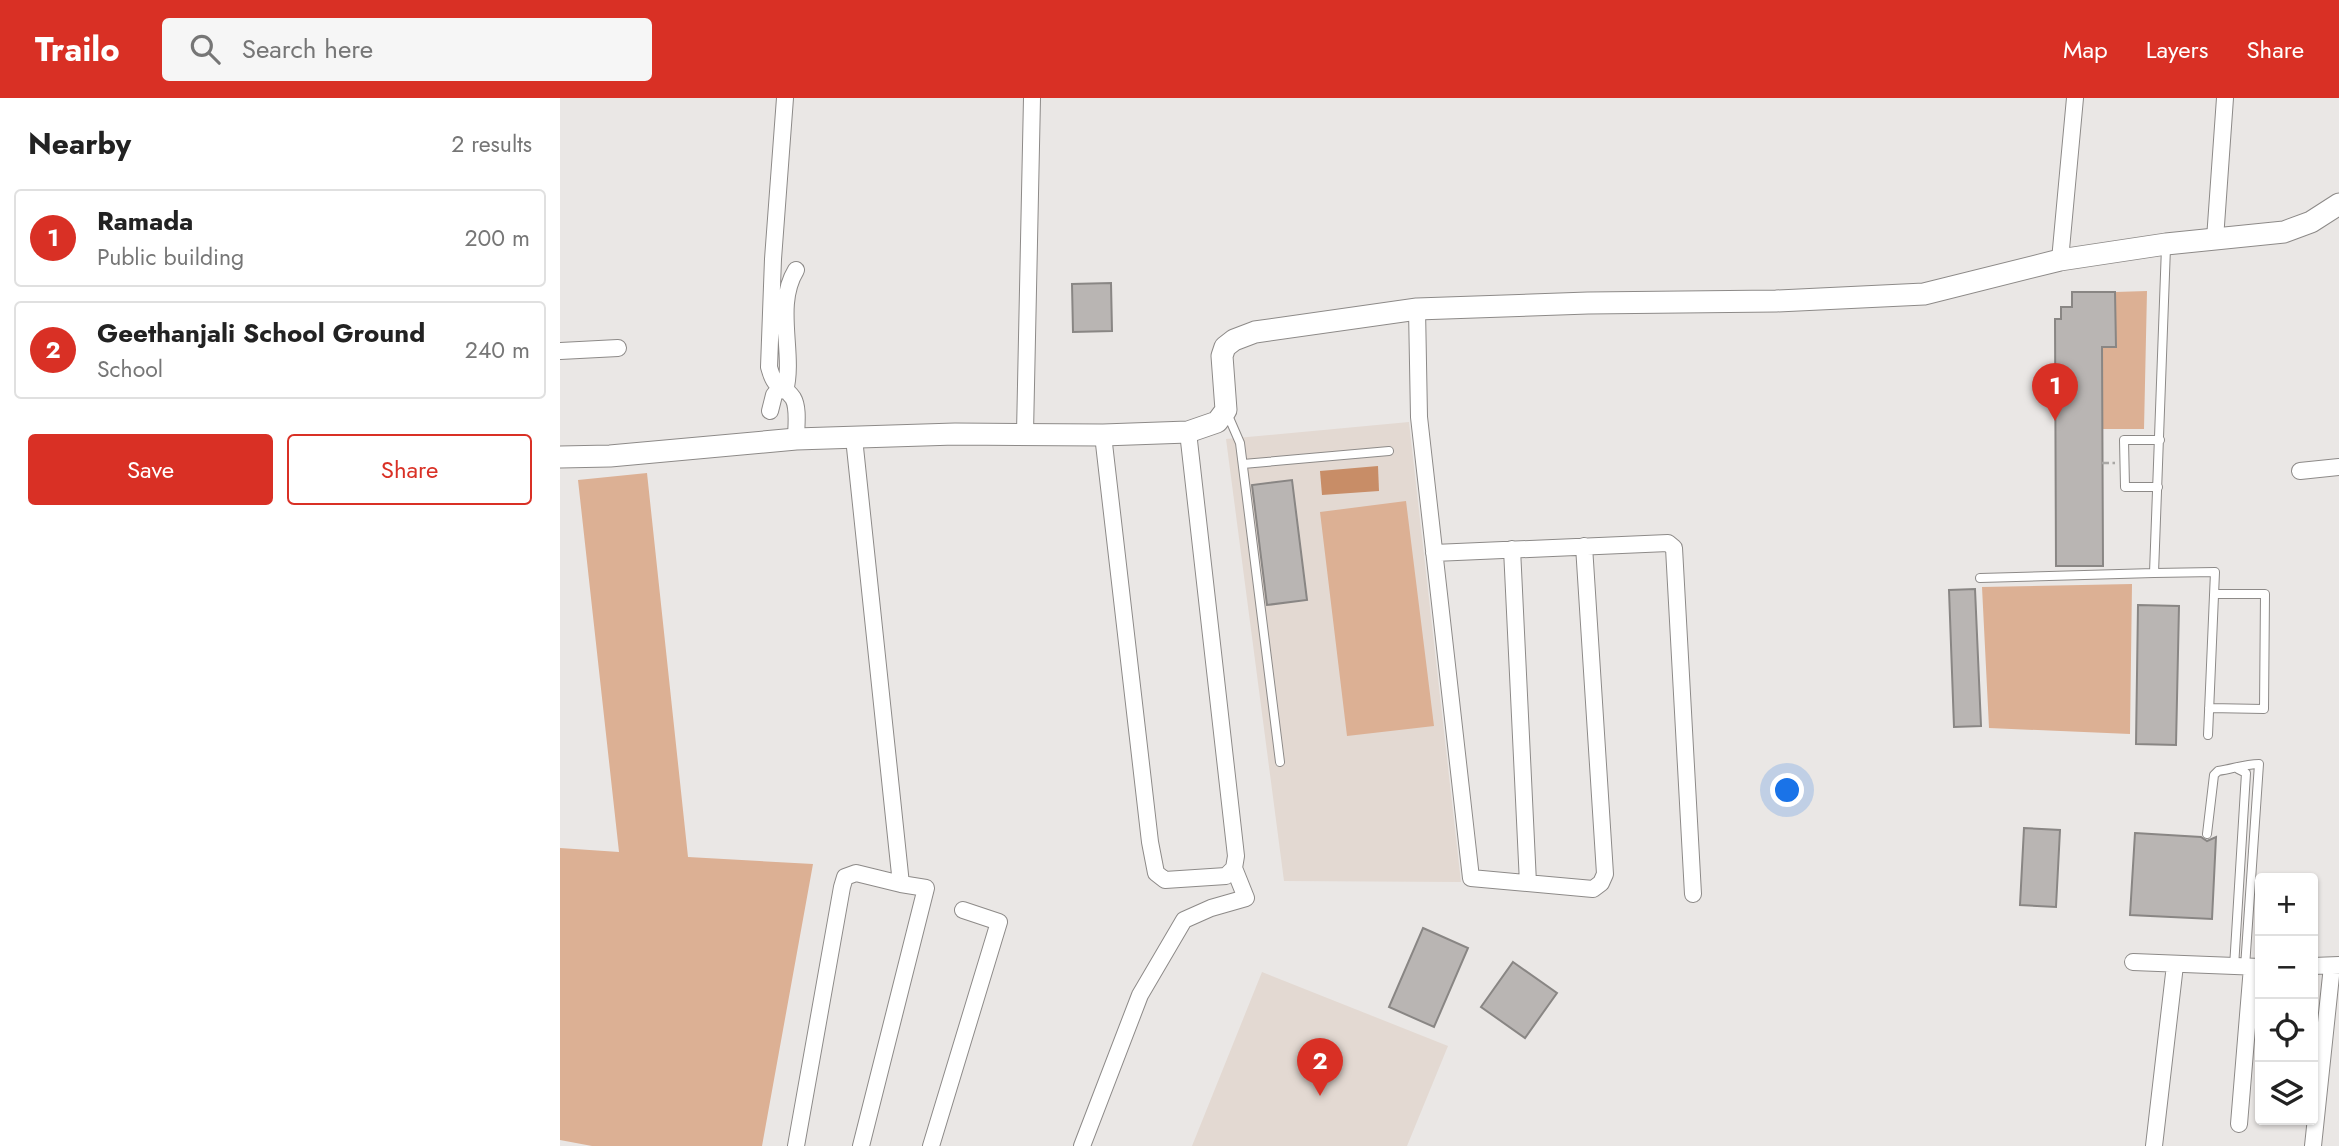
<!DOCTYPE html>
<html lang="en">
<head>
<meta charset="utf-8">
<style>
  body { margin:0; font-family:Jost,sans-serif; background:#f6f6f6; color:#222 }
  .controls { position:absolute; right:21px; bottom:21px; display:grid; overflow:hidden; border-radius:7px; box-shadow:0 2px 5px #0004 }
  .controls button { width:63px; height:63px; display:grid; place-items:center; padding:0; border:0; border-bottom:2px solid #e0e0e0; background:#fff; color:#222; font:35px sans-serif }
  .you { position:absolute; left:1228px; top:693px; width:24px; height:24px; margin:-18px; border:5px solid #fff; border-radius:50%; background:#1a73e8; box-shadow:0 0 0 10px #1a73e833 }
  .badge { display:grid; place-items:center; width:46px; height:46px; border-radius:50%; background:#d93025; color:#fff; font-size:23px; font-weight:700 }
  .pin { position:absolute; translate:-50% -58px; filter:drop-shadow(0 2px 4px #0008) }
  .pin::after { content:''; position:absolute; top:37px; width:24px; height:21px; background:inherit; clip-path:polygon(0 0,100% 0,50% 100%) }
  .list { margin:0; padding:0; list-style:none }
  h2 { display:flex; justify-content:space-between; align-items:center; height:91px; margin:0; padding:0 28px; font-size:30px }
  h2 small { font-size:23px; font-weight:400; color:#767676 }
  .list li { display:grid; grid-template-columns:46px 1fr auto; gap:21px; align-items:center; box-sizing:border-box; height:98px; margin:0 14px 14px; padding:0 14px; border:2px solid #e0e0e0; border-radius:7px }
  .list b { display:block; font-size:26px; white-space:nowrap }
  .list p { margin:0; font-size:23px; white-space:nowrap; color:#767676 }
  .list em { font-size:23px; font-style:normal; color:#767676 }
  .actions { display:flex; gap:14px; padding:21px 28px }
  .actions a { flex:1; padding:16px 0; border:2px solid #d93025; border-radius:7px; text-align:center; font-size:24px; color:#d93025 }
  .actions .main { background:#d93025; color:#fff }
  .icon { flex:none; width:38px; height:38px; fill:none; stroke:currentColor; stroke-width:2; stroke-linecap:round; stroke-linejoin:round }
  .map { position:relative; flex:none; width:1779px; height:1048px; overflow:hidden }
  header { display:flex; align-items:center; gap:42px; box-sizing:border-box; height:98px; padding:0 35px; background:#d93025; color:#fff }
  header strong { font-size:33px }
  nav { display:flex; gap:38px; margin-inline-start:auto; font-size:24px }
  .search { width:490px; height:63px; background:#f6f6f6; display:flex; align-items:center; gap:18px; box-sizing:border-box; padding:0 24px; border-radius:7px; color:#767676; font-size:26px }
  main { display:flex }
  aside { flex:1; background:#fff }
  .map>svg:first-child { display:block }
</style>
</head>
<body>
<header>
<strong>Trailo</strong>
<div class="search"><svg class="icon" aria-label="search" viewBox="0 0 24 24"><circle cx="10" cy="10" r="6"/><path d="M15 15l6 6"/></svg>Search here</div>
<nav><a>Map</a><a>Layers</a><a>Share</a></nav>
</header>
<main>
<aside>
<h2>Nearby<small>2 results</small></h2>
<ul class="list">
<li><span class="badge">1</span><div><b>Ramada</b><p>Public building</p></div><em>200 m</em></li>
<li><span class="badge">2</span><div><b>Geethanjali School Ground</b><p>School</p></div><em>240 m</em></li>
</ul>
<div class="actions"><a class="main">Save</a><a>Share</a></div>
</aside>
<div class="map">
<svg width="1779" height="1048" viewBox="0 0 1779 1048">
  <rect width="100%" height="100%" fill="#eae7e5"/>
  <path fill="#e3d9d2" d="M849 324 901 784 724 783 666 341Z
    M702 874 888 948 847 1048H632Z"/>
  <path fill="#dcb094" d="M1587 193 1584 331H1542V249H1556L1555 194Z
    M87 375 128 759 253 766 202 1048H32L0 1042V750L59 754 18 382Z
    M846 403 874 628 787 638 760 414Z
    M1572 486 1570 636 1429 630 1422 489Z"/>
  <path fill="#c88d67" d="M818 368 819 393 762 397 760 373Z"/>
  <path fill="#b9b5b3" stroke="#898684" stroke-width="2" d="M551 185 552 233 513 234 512 186Z
    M1512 194H1555L1556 249H1542L1543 468H1496L1495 221H1501V209H1512Z
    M732 382 747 502 707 507 692 387Z
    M1415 491 1421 628 1394 629 1389 492Z
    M1578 507 1619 508 1616 647 1576 646Z
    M1464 730 1500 732 1496 809 1460 807Z
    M1575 735 1641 739 1647 743 1656 739 1652 821 1570 817Z
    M863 830 908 850 874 929 829 909Z
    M953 864 997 895 965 940 921 909Z"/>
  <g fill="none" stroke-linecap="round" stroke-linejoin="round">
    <defs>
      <path id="lane" d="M667 315 680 345 720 664
        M683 366 829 353
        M1598 389H1565L1564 342H1600
        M1594 475 1655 474 1648 637
        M1420 480 1594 475 1606 149
        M1649 610 1704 611 1705 496H1654
        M1647 736 1654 677 1658 673C1673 671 1684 666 1699 666L1685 869
        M1674 869 1686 675 1678 671"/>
      <path id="street" d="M225 0 213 161 209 269C216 295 223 285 233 300 239 310 236 329 236 341
        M1655 141 1665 0
        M1500 162 1515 0
        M857 211 859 319 911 780 1033 791 1041 785 1045 776 1024 448
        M0 253 58 250
        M225 293C235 255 214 208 236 172
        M210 313 214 297 220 290
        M465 335 472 0
        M543 337 590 744 596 775 605 782 666 778 674 770 676 758 628 334
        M294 340 341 786 366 790 301 1048
        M1740 373 1779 369
        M952 451 968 785
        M874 455 1108 445 1114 450 1133 796
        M1573 864 1700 869
        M1753 868 1779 867
        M1679 1026 1692 869
        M236 1048 282 789 285 779 296 775 341 786
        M371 1048 439 824 403 812
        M522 1048 580 897 624 822 651 810 686 800 674 770
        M1594 1048 1615 867
        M1753 1048 1772 868"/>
      <path id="secondary" d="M0 359 50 358 236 341 395 336 543 337 628 334 657 324 666 312 662 258 665 249 674 242 695 234 857 211 1028 205 1216 203 1364 196 1500 162 1606 146 1724 134 1751 124 1779 106"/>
    </defs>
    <use href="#lane" stroke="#8d8a88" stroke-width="10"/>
    <use href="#street" stroke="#8d8a88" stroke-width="18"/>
    <use href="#secondary" stroke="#8d8a88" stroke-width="23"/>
    <path stroke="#a9a7a5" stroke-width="2.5" stroke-dasharray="7 3.5" stroke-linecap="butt" d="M1542 365H1555"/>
    <use href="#lane" stroke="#fff" stroke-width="8"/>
    <use href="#street" stroke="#fff" stroke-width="16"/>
    <use href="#secondary" stroke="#fff" stroke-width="21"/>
  </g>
</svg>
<div class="controls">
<button>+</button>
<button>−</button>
<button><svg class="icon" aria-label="locate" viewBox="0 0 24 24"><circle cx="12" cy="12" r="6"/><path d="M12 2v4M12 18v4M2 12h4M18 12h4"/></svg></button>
<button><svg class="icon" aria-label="layers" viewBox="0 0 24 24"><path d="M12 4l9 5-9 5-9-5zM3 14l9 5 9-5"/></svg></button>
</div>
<div class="you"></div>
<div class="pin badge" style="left:1495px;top:323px">1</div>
<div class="pin badge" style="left:760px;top:998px">2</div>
</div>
</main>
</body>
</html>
